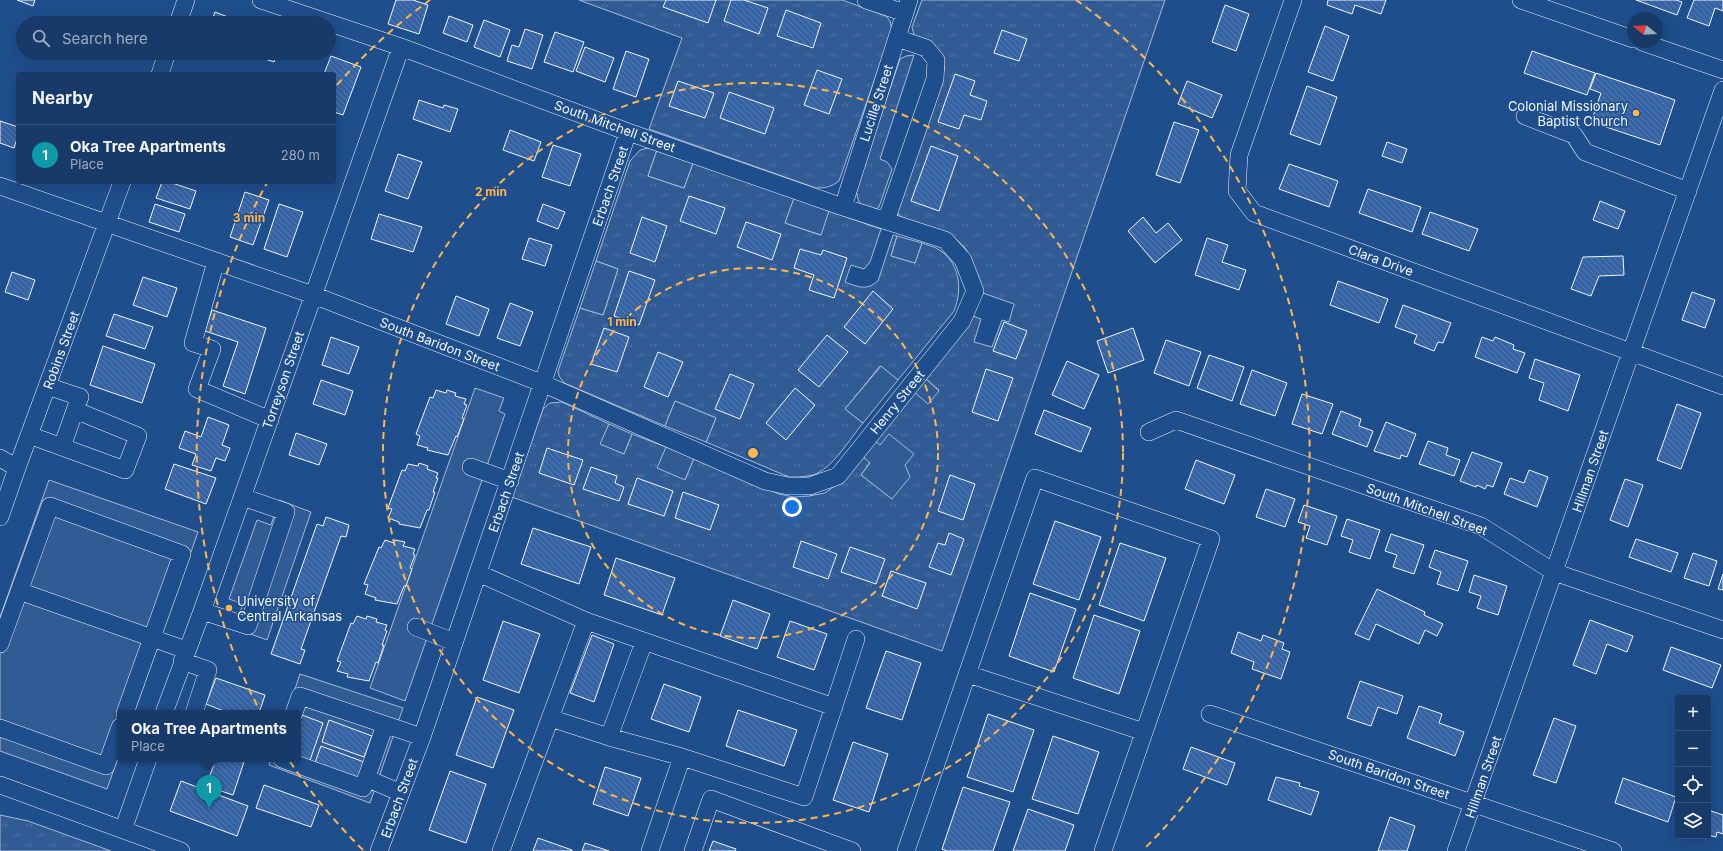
<!DOCTYPE html>
<html lang="en">
<head>
<meta charset="utf-8">
<style>
  body { margin:0; font-family:Inter,sans-serif; background:#244571; color:#f1f3f6 }
  .controls { position:absolute; right:12px; bottom:12px; display:grid; overflow:hidden; border-radius:4px; box-shadow:0 4px 16px #0002 }
  .controls button { width:36px; height:36px; display:grid; place-items:center; padding:0; border:0; border-bottom:1px solid #36547d; background:#173a69; color:#f1f3f6; font:20px sans-serif }
  .compass { position:absolute; left:1627px; top:12px; width:36px; height:36px; border-radius:50%; background:#173a69; box-shadow:0 4px 16px #0002; rotate:288deg }
  .you { position:absolute; left:792px; top:507px; width:14px; height:14px; margin:-10px; border:3px solid #fff; border-radius:50%; background:#1a73e8; box-shadow:0 0 0 6px #1a73e833 }
  .badge { display:grid; place-items:center; width:26px; height:26px; border-radius:50%; background:#8bbbb9; color:#fff; font-size:13px; font-weight:700 }
  .pin { position:absolute; translate:-50% -33px; filter:drop-shadow(0 1px 2px #0008) }
  .pin::after { content:''; position:absolute; top:21px; width:14px; height:12px; background:inherit; clip-path:polygon(0 0,100% 0,50% 100%) }
  .popup { position:absolute; left:117px; top:710px; width:184px; height:52px; box-sizing:border-box; display:grid; place-content:center; border-radius:4px; background:#173a69; filter:drop-shadow(0 1px 3px #0005); font-size:13px; white-space:nowrap; color:#9eadc0 }
  .popup b { font-size:15px; color:#f1f3f6 }
  .popup::after { content:''; position:absolute; left:50%; top:100%; margin-left:-8px; border:8px solid transparent; border-top-color:#173a69 }
  .list { margin:0; padding:0; list-style:none }
  h2 { display:flex; justify-content:space-between; align-items:center; height:52px; margin:0; padding:0 16px; font-size:17px }
  h2 small { font-size:13px; font-weight:400; color:#9eadc0 }
  .list li { display:grid; grid-template-columns:26px 1fr auto; gap:12px; align-items:center; box-sizing:border-box; height:60px; padding:0 16px; border-top:1px solid #36547d }
  .list b { display:block; font-size:15px; white-space:nowrap }
  .list p { margin:0; font-size:13px; white-space:nowrap; color:#9eadc0 }
  .list em { font-size:13px; font-style:normal; color:#9eadc0 }
  .icon { flex:none; width:22px; height:22px; fill:none; stroke:currentColor; stroke-width:2; stroke-linecap:round; stroke-linejoin:round }
  .map { position:relative; flex:none; width:1723px; height:851px; overflow:hidden }
  .search { position:absolute; background:#173a69; box-shadow:0 4px 16px #0002; left:16px; top:16px; width:320px; height:44px; display:flex; align-items:center; gap:10px; box-sizing:border-box; padding:0 14px; border-radius:22px; color:#9eadc0; font-size:15px }
  .panel { position:absolute; background:#173a69; box-shadow:0 4px 16px #0002; left:16px; top:72px; width:320px; height:112px; border-radius:4px }
  .map>svg:first-child { display:block }
</style>
</head>
<body>
<div class="map">
<svg width="1723" height="851" viewBox="0 0 1723 851">
  <defs>
    <pattern id="grass-tufts" width="24" height="20" patternUnits="userSpaceOnUse"><rect width="24" height="20" fill="#305b95"/><path d="M3 7l-1-3M5 7V3M7 7l1-3M15 17l-1-3M17 17v-4M19 17l1-3" fill="none" stroke="#4e73a5"/></pattern>
    <pattern id="building-back-hatch" width="6" height="6" patternUnits="userSpaceOnUse"><rect width="6" height="6" fill="#3563a3"/><path d="M-1 5l2 2M0 0l6 6M5-1l2 2" fill="none" stroke="#537ab1"/></pattern>
  </defs>
  <rect width="100%" height="100%" fill="#1f4e8c"/>
  <path fill="url(#grass-tufts)" stroke="#a8bbd7" d="M579 0H842L886 16 890 21 892 30 839 181C831 187 826 188 816 188L649 129 682 38Z
    M922 0H1165L942 651 512 497 543 409 550 403 562 402 609 424 601 444 624 454 632 434 666 447 685 480 694 458 779 494 794 497 809 496 825 493 840 482 862 456 870 462 861 475 892 499 880 446 875 441 913 391 939 390 925 378 973 316 981 319 974 342 992 347 1002 320 1009 322 1014 304 980 292C977 277 974 260 965 248 951 230 922 225 901 217L897 212 898 203 944 70C944 48 932 44 914 35L912 27Z
    M914 55 880 159 887 162 892 169 879 207 874 210C860 206 858 204 856 189L900 59 906 56Z
    M648 148 657 150 648 176 684 188 693 163 794 198 785 223 820 235 829 211 881 229 870 262 864 269 851 265 845 282C858 287 866 291 878 281L893 235 897 236 891 256 915 263 922 243C926 245 932 246 936 248 960 261 963 288 954 311L898 380 880 366 845 409 863 423C850 439 832 469 813 475 805 477 797 477 789 477L706 442 716 418 675 401 665 426 564 383 559 376 558 371 580 308 603 315 618 269 596 261 630 161 640 150Z
    M0 815 28 821 111 851H0Z"/>
  <path fill="#305b95" stroke="#a8bbd7" d="M657 150 693 163 684 188 648 176Z
    M794 198 829 211 821 235 785 223Z
    M897 236 922 243 915 263 891 256Z
    M596 261 618 269 603 315 580 308Z
    M881 366 898 380 863 423 845 409Z
    M925 378 939 391 928 404 913 391Z
    M475 388 504 398 499 411 505 414 405 701 370 688Z
    M675 401 716 418 706 442 665 426Z
    M609 424 632 434 624 454 600 444Z
    M889 434 914 454 905 465 910 477 892 499 861 475 870 463 862 456 875 441 880 445Z
    M666 447 694 458 685 480 657 468Z
    M49 480 198 532 134 713H120V752L107 789 0 751V617Z
    M279 500 311 512 267 640 234 628 243 604 229 599 257 520 271 525Z
    M300 674 403 708 370 803 269 765 271 759H298V713H287Z"/>
  <path fill="url(#building-back-hatch)" stroke="#f2f6ff" d="M17 0H35L33 6Z
    M396 0H413L428 5 419 34 388 24Z
    M666 0H716L708 23 663 7Z
    M731 0H744L768 8 759 34 724 21Z
    M1328 0H1386L1381 14 1355 5 1352 14 1327 5Z
    M1636 0H1676L1682 2 1677 15Z
    M1694 0H1723V11L1715 8 1709 26 1687 18Z
    M1225 5 1249 14 1236 51 1212 42Z
    M786 10 821 23 813 48 777 36Z
    M215 12 233 19 232 23H211Z
    M449 16 473 25 467 42 443 33Z
    M484 20 510 30 500 57 474 47Z
    M1325 26 1349 36 1333 81 1308 72Z
    M525 29 543 35 532 69 507 61 512 45 519 47Z
    M1002 30 1027 39 1019 61 994 53Z
    M555 32 584 42 573 72 544 62Z
    M585 47 614 58 605 82 576 71Z
    M626 51 649 59 636 97 613 89Z
    M1532 51 1595 73 1587 95 1524 73Z
    M264 53H277L274 62 262 58Z
    M331 56 361 67 343 115 334 112V74H324Z
    M817 70 842 79 829 114 804 105Z
    M1596 73 1675 100 1660 145 1591 122 1601 93 1590 89Z
    M955 74 975 81 970 95 987 101 981 120 964 115 959 129 938 122Z
    M678 81 714 93 705 118 669 106Z
    M1187 81 1222 95 1212 118 1178 104Z
    M1307 86 1337 97 1320 145 1290 134Z
    M729 92 774 108 765 134 720 118Z
    M419 100 443 108 444 105 458 109 450 132 413 119Z
    M0 121 18 127V136L14 148 0 143Z
    M1174 122 1199 130 1180 183 1156 175Z
    M510 130 541 142 534 161 503 150Z
    M1387 142 1407 149 1402 163 1382 156Z
    M553 145 581 154 570 186 542 177Z
    M931 146 958 156 939 211 911 201Z
    M398 154 422 162 408 199 385 191Z
    M1289 164 1338 181 1329 207 1279 189Z
    M162 182H169L196 191 190 209 156 198Z
    M1368 189 1421 207 1412 232 1359 213Z
    M245 192 269 200 253 245 230 237Z
    M689 196 725 208 716 234 680 221Z
    M1600 201 1625 211 1618 229 1593 220Z
    M155 204 185 214 179 232 149 222Z
    M279 204 303 212 287 257 264 249Z
    M543 204 565 212 558 229 537 221Z
    M1430 212 1478 229 1469 251 1422 234Z
    M379 214 422 227 413 252 371 239Z
    M642 217 667 226 655 262 630 253Z
    M1143 217 1156 233 1168 223 1182 240 1155 263 1128 231Z
    M746 222 781 234 772 260 737 247Z
    M529 238 552 245 545 266 522 259Z
    M1207 238 1228 245 1222 262 1246 270 1239 290 1195 275Z
    M800 249 821 255 823 250 847 258 834 298 809 290 814 275 794 268Z
    M1623 256 1624 275 1599 276 1591 296 1571 289 1583 257Z
    M629 271 655 280 639 325 614 316Z
    M12 272 35 280 28 300 5 292Z
    M143 277 177 288 167 317 133 305Z
    M1338 281 1388 299 1379 323 1330 305Z
    M873 291 893 309 865 344 844 327Z
    M1692 292 1715 300 1705 328 1682 320Z
    M456 296 489 309 479 336 446 324Z
    M510 303 533 312 520 346 497 338Z
    M1403 305 1451 323 1443 343 1438 342 1434 351 1414 343 1417 335 1395 327Z
    M212 310 266 328 245 394 223 386 238 342 205 331Z
    M114 314 153 327 145 349 106 336Z
    M1004 322 1027 331 1016 359 993 351Z
    M604 328 629 337 617 372 591 364Z
    M1133 328 1144 360 1108 373 1097 341Z
    M827 335 848 352 819 387 798 370Z
    M331 337 359 347 349 374 322 365Z
    M1482 337 1493 341 1495 337 1514 345 1513 349 1525 353 1517 373 1475 357Z
    M1166 340 1201 352 1189 386 1154 373Z
    M103 346 155 364 142 403 90 385Z
    M658 352 683 362 668 397 644 387Z
    M1209 355 1244 367 1232 401 1197 388Z
    M1535 359 1580 375 1568 411 1539 400 1544 383 1529 378Z
    M1067 361 1099 375 1084 409 1052 395Z
    M986 369 1013 378 998 421 972 412Z
    M1252 370 1287 383 1275 416 1240 404Z
    M730 374 754 384 740 419 715 409Z
    M321 380 353 391 345 415 313 404Z
    M795 388 815 405 786 440 766 423Z
    M436 390 446 393 447 390 456 393 455 396 466 399 464 404 467 405 462 418 464 419 457 437 456 436 448 455 427 450 428 448 417 445 420 436 416 434 430 397 433 398Z
    M1302 394 1333 404 1322 434 1292 424Z
    M1677 404 1701 413 1681 469 1657 460Z
    M1044 410 1091 428 1081 452 1035 434Z
    M1341 411 1361 419 1359 426 1373 431 1367 447 1332 434Z
    M208 417 229 425 222 445 230 448 225 461 216 458 211 471 192 465 196 454 179 448 185 431 201 437Z
    M1386 422 1416 434 1407 457 1401 455 1400 459 1374 451Z
    M296 433 327 444 319 465 289 455Z
    M1428 441 1448 448 1446 455 1460 460 1454 476 1419 464Z
    M547 448 583 460 574 485 539 473Z
    M1472 452 1502 463 1493 487 1487 485 1485 489 1477 485 1476 487 1460 481Z
    M1196 460 1235 475 1224 504 1185 489Z
    M419 463 428 466 427 469 438 473 436 478H438L433 492H435L429 510H427L420 528 399 524V522L388 518 392 509 388 508 402 470 405 471 408 464 418 466Z
    M174 464 216 478 206 504 165 489Z
    M591 467 617 476 615 483 624 487 619 501 583 489Z
    M1529 470 1548 477 1537 507 1504 494 1510 478 1524 483Z
    M950 475 975 484 963 520 938 511Z
    M637 478 673 491 664 516 628 504Z
    M1625 479 1643 485 1628 527 1610 520Z
    M1266 489 1295 499 1285 527 1256 517Z
    M683 492 719 505 710 530 675 518Z
    M1304 505 1337 516 1327 545 1306 538 1310 526 1298 522Z
    M326 517 349 525 346 537 341 536 301 649 305 650 300 664 271 654 317 524 323 526Z
    M1347 519 1380 530 1370 559 1349 552 1353 540 1341 536Z
    M1055 521 1101 537 1079 600 1033 584Z
    M533 528 591 547 579 584 521 564Z
    M949 533 964 539 951 575 929 567 938 543 945 545Z
    M1391 534 1424 545 1414 574 1393 567 1397 555 1385 551Z
    M1636 539 1678 553 1671 572 1629 557Z
    M385 540 394 543 395 540 405 542 403 546 415 549 413 554 415 555 410 568 412 569 406 586H404L397 604 375 600 376 598 365 594 368 585 364 584 379 547 381 548Z
    M801 541 837 554 828 579 793 567Z
    M1120 543 1166 558 1144 621 1099 605Z
    M850 547 885 559 876 584 841 572Z
    M1435 550 1468 561 1458 591 1437 584 1441 572 1429 567Z
    M1693 553 1717 561 1709 586 1684 578Z
    M616 558 675 578 662 615 604 595Z
    M891 571 926 583 917 609 882 596Z
    M1723 574V590L1718 589Z
    M1474 575 1507 586 1498 615 1477 608 1481 596 1469 592Z
    M1377 589 1425 612 1424 615 1443 624 1437 636 1425 630 1419 644 1376 624 1369 640 1355 634Z
    M1030 593 1076 609 1054 672 1009 656Z
    M733 600 770 614 757 649 720 636Z
    M1094 615 1140 631 1119 694 1073 678Z
    M357 616 366 619 367 616 377 619 376 622 387 625 385 630 387 631 382 645H384L378 663 376 662 369 681 347 677 348 674 337 671 341 662 337 661 351 623 353 624Z
    M1590 620 1633 636 1627 652 1607 644 1596 674 1573 665Z
    M503 621 540 634 519 693 483 680Z
    M790 621 827 634 814 670 777 657Z
    M1238 632 1261 641 1263 635 1284 643 1282 649 1290 652 1281 679 1252 669 1254 662 1231 653Z
    M592 635 614 644 594 702 570 693Z
    M1671 647 1721 665 1712 688 1663 670Z
    M886 651 921 663 902 720 866 708Z
    M216 678 265 695 259 713H229L206 704Z
    M1360 681 1403 696 1397 714 1378 707 1371 726 1347 718Z
    M664 684 701 697 689 732 651 719Z
    M477 697 514 710 493 768 456 755Z
    M1419 706 1442 714 1439 723 1464 732 1455 756 1407 738Z
    M738 710 797 730 784 766 726 746Z
    M988 714 1034 730 1013 792 967 777Z
    M302 715 323 723 308 766 298 759V725Z
    M1554 718 1576 726 1556 783 1533 775Z
    M329 720 372 736 364 757 322 742Z
    M1053 736 1099 752 1078 814 1032 799Z
    M853 742 888 754 869 812 833 800Z
    M321 746 364 762 356 783 313 768Z
    M1191 747 1235 763 1227 785 1183 769Z
    M216 759H245L233 795 206 786Z
    M605 767 641 778 628 816 593 804Z
    M450 771 486 784 466 843 429 830Z
    M1276 777 1300 783 1299 786 1319 792 1311 815 1268 800Z
    M1623 778 1676 797 1668 822 1615 803Z
    M181 781 248 806 237 836 170 811Z
    M264 785 319 805 311 827 256 808Z
    M963 787 1010 802 993 851H947L942 849Z
    M1028 809 1074 825 1065 851H1013Z
    M1708 810 1723 815V814V834L1717 832 1716 837 1708 835Z
    M1390 817 1415 826 1407 851H1378Z
    M538 838 572 850V851H533Z
    M713 841 736 849 735 851H709Z
    M585 843 609 851H582Z"/>
  <g fill="none" stroke-linecap="round" stroke-linejoin="round">
    <defs>
      <path id="minor" d="M866 0 905 13
        M1293 0 1239 155 1237 191 1254 213 1723 386
        M1521 0 1633 39
        M178 23 186 0
        M1642 42 1723 70
        M160 74 167 53
        M1525 116 1574 135 1585 152 1688 191
        M0 186 313 295 544 384 765 481 788 486H810L838 476 962 321 975 291 963 260 945 240 843 207 628 132 401 47 261 0
        M843 207 909 0
        M886 221 935 79 936 60 926 48 897 38
        M216 261 193 343 212 349 197 389 270 420
        M1149 432 1176 420 1481 526 1554 572 1723 630
        M29 435 125 470 138 436 75 410 80 397 47 386
        M62 447 75 410
        M0 458 17 468
        M471 467 510 481
        M0 517 17 468 122 182
        M478 573 586 621 834 707
        M19 591 186 650
        M202 611 248 626 286 512 242 497
        M416 627 454 642
        M0 644 50 506 182 554 125 713
        M182 661 208 670 194 713
        M968 674 1144 732
        M164 713 202 611 401 47
        M294 713 300 696 422 737
        M1210 714 1613 851
        M550 718 609 737 682 757 804 797 856 639
        M0 728 106 766 120 727
        M609 737 644 642
        M282 759 363 788 385 725
        M366 778 401 793
        M0 785 181 851
        M123 830 148 759
        M379 851 422 737 628 132
        M501 851 586 621
        M650 851 682 757
        M693 851 711 799 852 851
        M906 851 1035 478 1211 539 1103 851
        M1456 851 1723 90"/>
    </defs>
    <use href="#minor" stroke="#f2f6ff" stroke-width="18"/>
    <use href="#minor" stroke="#1f4e8c" stroke-width="17"/>
  </g>
  <g fill="none" stroke="#ffb74d" stroke-width="2" stroke-dasharray="7 5">
    <circle cx="753" cy="453" r="185"/>
    <circle cx="753" cy="453" r="370"/>
    <path d="M363 850A556 556 0 0 1 267 183M337 85A556 556 0 0 1 430 0M1076 0A556 556 0 0 1 1143 850"/>
  </g>
  <g fill="#ffb74d" stroke="#1f4e8c" stroke-width="1.5">
    <circle cx="1636" cy="113" r="4"/>
    <circle cx="229" cy="608" r="4"/>
  </g>
  <g text-anchor="middle" dominant-baseline="central" stroke-width="3" stroke-linejoin="round" paint-order="stroke">
    <g font-size="13" fill="#f2f6ff" stroke="#1f4e8c">
      <text transform="translate(876 103) rotate(-72)">Lucille Street</text>
      <text transform="translate(615 126) rotate(20)">South Mitchell Street</text>
      <text transform="translate(610 186) rotate(-71)">Erbach Street</text>
      <text transform="translate(1381 260) rotate(20)">Clara Drive</text>
      <text transform="translate(440 344) rotate(21)">South Baridon Street</text>
      <text transform="translate(61 350) rotate(-70)">Robins Street</text>
      <text transform="translate(283 380) rotate(-71)">Torreyson Street</text>
      <text transform="translate(897 402) rotate(-51)">Henry Street</text>
      <text transform="translate(1590 471) rotate(-71)">Hillman Street</text>
      <text transform="translate(506 492) rotate(-71)">Erbach Street</text>
      <text transform="translate(1427 509) rotate(20)">South Mitchell Street</text>
      <text transform="translate(1389 774) rotate(19)">South Baridon Street</text>
      <text transform="translate(1483 777) rotate(-71)">Hillman Street</text>
      <text transform="translate(399 798) rotate(-70)">Erbach Street</text>
    </g>
    <g font-size="13" fill="#f2f6ff" stroke="#1f4e8c" text-anchor="end">
      <text x="1628" y="106">Colonial Missionary<tspan x="1628" dy="15">Baptist Church</tspan></text>
      <text x="237" y="601" text-anchor="start">University of<tspan x="237" dy="15">Central Arkansas</tspan></text>
    </g>
  </g>
  <circle cx="753" cy="453" r="6" fill="#ffb74d" stroke="#1f4e8c" stroke-width="2"/>
  <g font-size="12" text-anchor="middle" font-weight="bold" fill="#ffb74d" stroke="#1f4e8c" stroke-width="3" stroke-linejoin="round" paint-order="stroke">
    <text x="491" y="196">2 min</text>
    <text x="249" y="222">3 min</text>
    <text x="622" y="326">1 min</text>
  </g>
</svg>
<div class="controls">
<button>+</button>
<button>−</button>
<button><svg class="icon" aria-label="locate" viewBox="0 0 24 24"><circle cx="12" cy="12" r="6"/><path d="M12 2v4M12 18v4M2 12h4M18 12h4"/></svg></button>
<button><svg class="icon" aria-label="layers" viewBox="0 0 24 24"><path d="M12 4l9 5-9 5-9-5zM3 14l9 5 9-5"/></svg></button>
</div>
<svg class="compass" viewBox="-18 -18 36 36"><path d="M0-13l5 13h-10z" fill="#e53935"/><path d="M0 13l5-13h-10z" fill="#9eadc0"/></svg>
<div class="you"></div>
<div class="pin badge" style="left:209px;top:808px;background:#0f9aa8">1</div>
<div class="popup"><b>Oka Tree Apartments</b>Place</div>
<div class="search"><svg class="icon" aria-label="search" viewBox="0 0 24 24"><circle cx="10" cy="10" r="6"/><path d="M15 15l6 6"/></svg>Search here</div>
<section class="panel">
<h2>Nearby<small></small></h2>
<ul class="list">
<li><span class="badge" style="background:#0f9aa8">1</span><div><b>Oka Tree Apartments</b><p>Place</p></div><em>280 m</em></li>
</ul>
</section>
</div>
</body>
</html>
